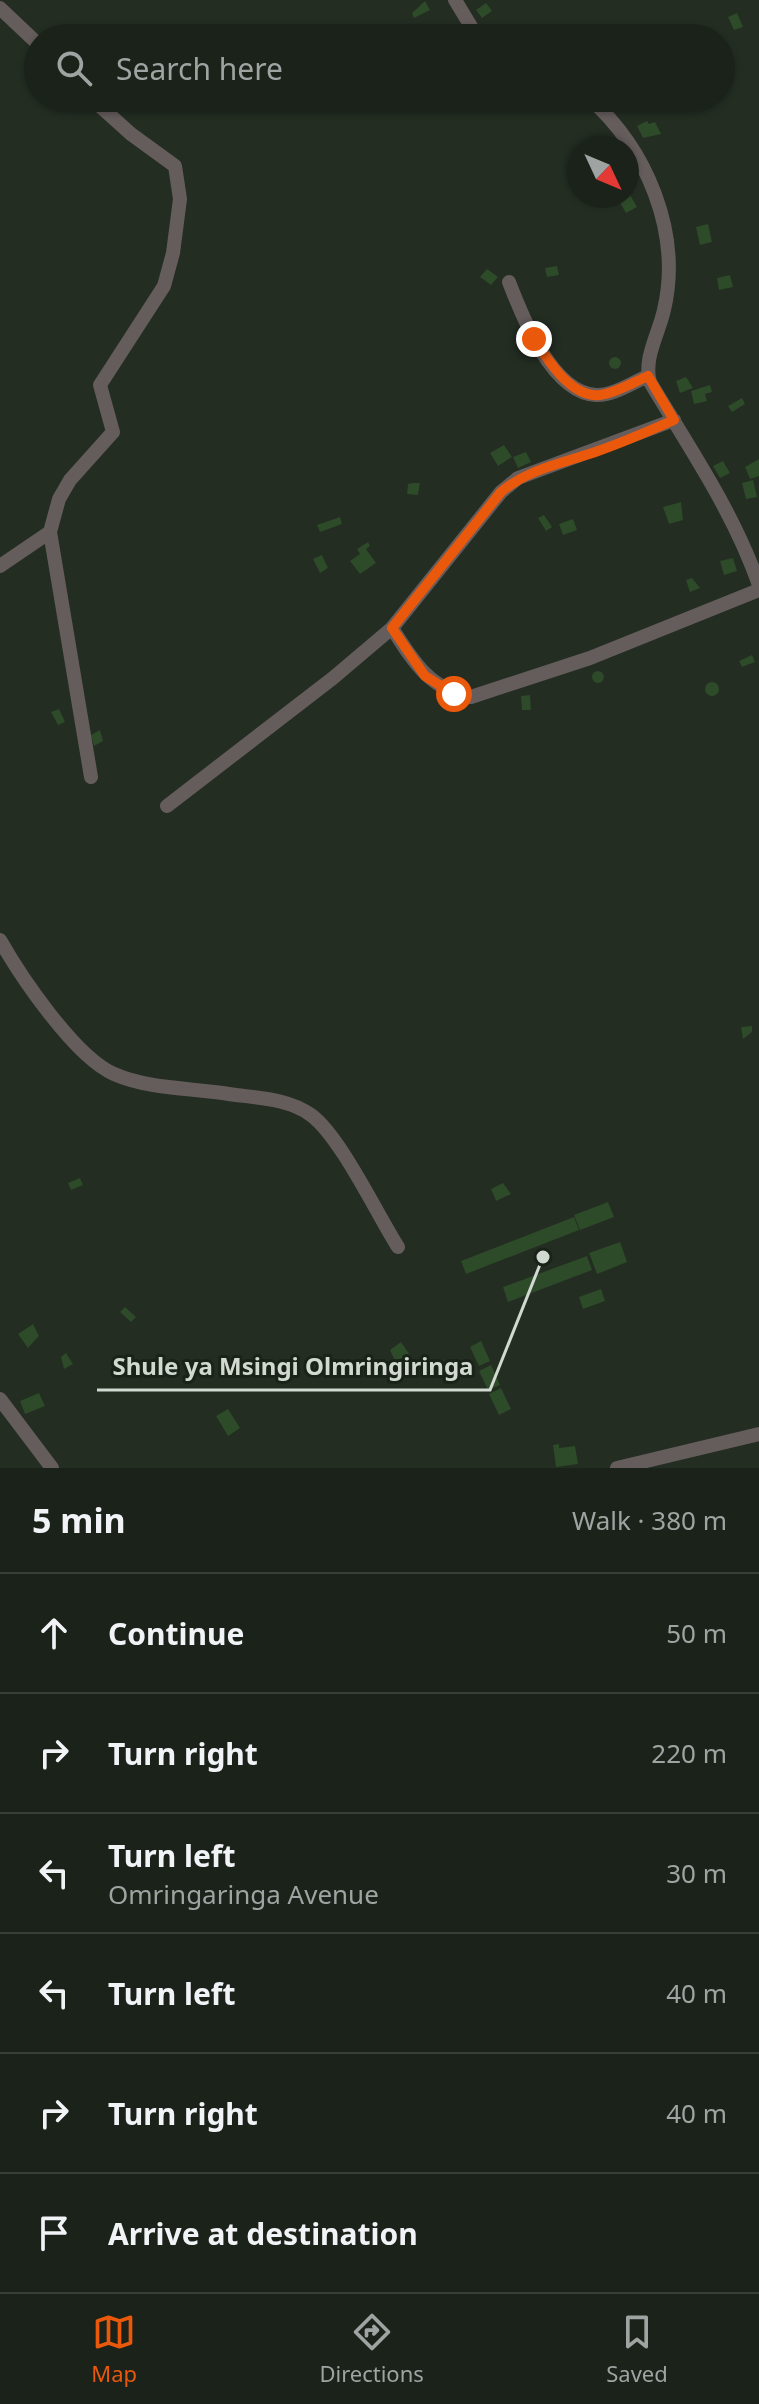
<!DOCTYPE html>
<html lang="en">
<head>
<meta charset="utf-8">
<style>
  body { margin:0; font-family:"Noto Sans",sans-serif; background:#272f27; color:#f1f3f6 }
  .compass { position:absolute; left:567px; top:136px; width:72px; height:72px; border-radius:50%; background:#1a221a; box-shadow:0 2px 6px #0004; rotate:134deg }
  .stop { position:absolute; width:24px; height:24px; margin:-18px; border:6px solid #ea580c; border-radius:50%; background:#fff }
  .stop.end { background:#ea580c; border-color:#fff; box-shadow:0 2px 8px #0008 }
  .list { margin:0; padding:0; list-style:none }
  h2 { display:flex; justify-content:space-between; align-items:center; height:104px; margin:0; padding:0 32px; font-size:34px }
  h2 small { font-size:26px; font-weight:400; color:#9fa4a2 }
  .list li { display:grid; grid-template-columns:52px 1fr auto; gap:24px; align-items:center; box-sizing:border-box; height:120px; padding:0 32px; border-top:2px solid #383f39 }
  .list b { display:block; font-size:30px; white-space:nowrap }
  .list p { margin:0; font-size:26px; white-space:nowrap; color:#9fa4a2 }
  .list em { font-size:26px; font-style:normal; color:#9fa4a2 }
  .icon { flex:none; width:44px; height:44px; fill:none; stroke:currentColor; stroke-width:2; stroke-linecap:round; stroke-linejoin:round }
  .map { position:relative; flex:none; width:759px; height:1468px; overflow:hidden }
  .search { position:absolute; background:#1a221a; box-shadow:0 2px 6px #0004; left:24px; right:24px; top:24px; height:88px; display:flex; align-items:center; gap:20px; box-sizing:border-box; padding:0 28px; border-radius:44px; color:#9fa4a2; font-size:30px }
  .sheet { height:824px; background:#1a221a }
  nav { display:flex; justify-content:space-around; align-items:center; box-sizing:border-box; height:112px; border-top:2px solid #383f39; background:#1a221a; font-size:22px; color:#9fa4a2 }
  nav a { display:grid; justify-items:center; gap:4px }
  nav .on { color:#ea580c }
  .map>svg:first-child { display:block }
</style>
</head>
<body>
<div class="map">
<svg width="759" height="1468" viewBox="0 0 759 1468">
  <rect width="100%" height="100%" fill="#232d22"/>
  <path fill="#2d4a29" d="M425 1 430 10 414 18 412 13Z
    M486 3 492 11 482 18 476 10Z
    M737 13 743 27 734 30 728 17Z
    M456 98 460 105 450 112 442 99Z
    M647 121 649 124 655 122 661 134 643 138 637 126Z
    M627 190 637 207 626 213 618 199 627 196Z
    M708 224 712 242 700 245 696 227Z
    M557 266 559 275 547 277 545 268Z
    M487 269 498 277 491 285 480 277Z
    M730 275 733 287 719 290 717 278Z
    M609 363a6 6 0 1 1 12 0a6 6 0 1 1-12 0Z
    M686 377 693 388 680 393 676 381Z
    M710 385 712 392 705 394 707 401 694 404 691 391Z
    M742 398 745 404 732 412 728 406Z
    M504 445 512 457 498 466 490 453Z
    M526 452 531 462 518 468 513 457Z
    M759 459V476L750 479 745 467Z
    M723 461 730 473 720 478 713 466Z
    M753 480 757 497 746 499 742 483Z
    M413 483H420L418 495 407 494 408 484Z
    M681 502 683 520 669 524 663 507Z
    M544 515 552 527 546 531 538 518Z
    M340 517 342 524 320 532 317 525Z
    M573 519 577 530 563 535 559 524Z
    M368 542 370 546 366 549 376 563 360 574 350 561 360 554 357 549Z
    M322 555 328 568 320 573 313 559Z
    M733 558 737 571 724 575 720 561Z
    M692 578 700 588 690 592 686 580Z
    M752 655 755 662 742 667 739 661Z
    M592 677a6 6 0 1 1 12 0a6 6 0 1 1-12 0Z
    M705 689a7 7 0 1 1 14 0a7 7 0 1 1-14 0Z
    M530 695 531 710H522L521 696Z
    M59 709 65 722 58 725 51 712Z
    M100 730 103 741 94 746 91 735Z
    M752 1026V1032L743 1039 741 1027Z
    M80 1178 83 1185 71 1190 68 1183Z
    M503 1183 511 1194 496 1201 491 1189Z
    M608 1202 614 1217 580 1230 574 1215Z
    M574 1217 579 1230 466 1274 461 1261Z
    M620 1242 627 1262 597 1274 589 1253Z
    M587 1256 592 1270 508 1302 503 1287Z
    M601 1289 605 1301 583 1309 579 1297Z
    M125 1307 136 1317 131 1322 120 1312Z
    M33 1324 39 1336 28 1348 18 1334Z
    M481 1341 490 1361 479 1366 470 1347Z
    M401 1342 410 1355 395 1361 390 1350Z
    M66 1353 73 1364 64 1369 61 1357Z
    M170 1363 174 1370 161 1377 157 1370Z
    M491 1365 500 1385 488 1390 479 1371Z
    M501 1388 511 1409 499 1415 489 1394Z
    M39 1393 45 1406 25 1414 20 1401Z
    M228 1409 240 1428 228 1436 216 1416Z
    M559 1444V1448L575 1446 578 1464 556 1467 553 1445Z"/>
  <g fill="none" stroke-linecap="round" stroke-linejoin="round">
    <path stroke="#655c5c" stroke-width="14" d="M455 0 478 38
      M0 8 38 44
      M589 98C647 149 682 233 664 310 659 333 643 359 650 382 690 449 733 511 759 585
      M509 282C522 316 552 393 596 395 613 396 633 382 648 376
      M0 566 50 532
      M392 628C413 661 429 689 471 697L590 658 759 590
      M91 777 50 532 59 499 70 480 113 432 100 385 164 286 173 253 180 199 175 166 131 134 91 98
      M167 806 333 678 392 628 501 492 518 478 674 420
      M0 940C21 977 75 1057 114 1074 148 1089 192 1088 229 1094 256 1098 288 1098 311 1115 340 1136 377 1214 398 1247
      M0 1399 52 1468
      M617 1468 759 1434"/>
  </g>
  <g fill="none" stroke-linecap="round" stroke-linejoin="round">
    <path stroke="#ea580c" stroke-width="10" d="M454 694 425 676 392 628 501 492C530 468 564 463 598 451 624 442 649 431 674 420L648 376C634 382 616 393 600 395 571 398 548 360 534 339"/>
  </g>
  <path fill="none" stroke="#d2d9d1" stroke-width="3" d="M543 1257L490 1390H97"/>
  <circle fill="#d2d9d1" stroke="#1a2318" stroke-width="3" cx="543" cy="1257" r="8"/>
  <g font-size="24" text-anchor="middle" font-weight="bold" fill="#d2d9d1" stroke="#1a2318" stroke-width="6" stroke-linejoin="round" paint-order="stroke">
    <text x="293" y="1375">Shule ya Msingi Olmringiringa</text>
  </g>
</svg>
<svg class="compass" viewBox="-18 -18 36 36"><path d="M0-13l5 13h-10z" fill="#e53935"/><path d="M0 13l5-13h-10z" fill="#9fa4a2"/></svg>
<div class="stop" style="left:454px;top:694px"></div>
<div class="stop end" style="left:534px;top:339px"></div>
<div class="search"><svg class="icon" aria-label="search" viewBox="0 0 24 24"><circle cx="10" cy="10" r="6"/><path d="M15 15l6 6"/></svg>Search here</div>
</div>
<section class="sheet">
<h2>5 min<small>Walk · 380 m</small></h2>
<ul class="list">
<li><svg class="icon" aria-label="ahead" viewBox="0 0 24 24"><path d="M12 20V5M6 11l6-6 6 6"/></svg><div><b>Continue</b></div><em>50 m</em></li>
<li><svg class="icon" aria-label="right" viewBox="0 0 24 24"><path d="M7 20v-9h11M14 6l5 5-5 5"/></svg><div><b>Turn right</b></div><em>220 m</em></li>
<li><svg class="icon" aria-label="left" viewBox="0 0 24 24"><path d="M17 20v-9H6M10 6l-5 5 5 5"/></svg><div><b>Turn left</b><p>Omringaringa Avenue</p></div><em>30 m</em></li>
<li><svg class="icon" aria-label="left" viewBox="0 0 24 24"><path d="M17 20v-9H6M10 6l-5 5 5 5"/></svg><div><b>Turn left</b></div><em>40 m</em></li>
<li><svg class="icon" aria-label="right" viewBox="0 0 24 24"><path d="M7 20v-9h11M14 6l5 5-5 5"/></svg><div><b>Turn right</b></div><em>40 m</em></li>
<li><svg class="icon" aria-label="arrive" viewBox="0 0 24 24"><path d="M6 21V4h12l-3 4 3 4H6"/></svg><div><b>Arrive at destination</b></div></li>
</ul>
</section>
<nav>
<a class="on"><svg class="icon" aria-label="map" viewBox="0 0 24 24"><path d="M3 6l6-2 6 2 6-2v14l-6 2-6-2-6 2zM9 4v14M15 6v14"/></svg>Map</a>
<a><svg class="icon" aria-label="directions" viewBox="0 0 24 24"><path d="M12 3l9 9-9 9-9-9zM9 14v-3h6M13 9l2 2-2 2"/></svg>Directions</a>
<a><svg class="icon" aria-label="saved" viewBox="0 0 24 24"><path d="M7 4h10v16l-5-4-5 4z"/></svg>Saved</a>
</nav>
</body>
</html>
